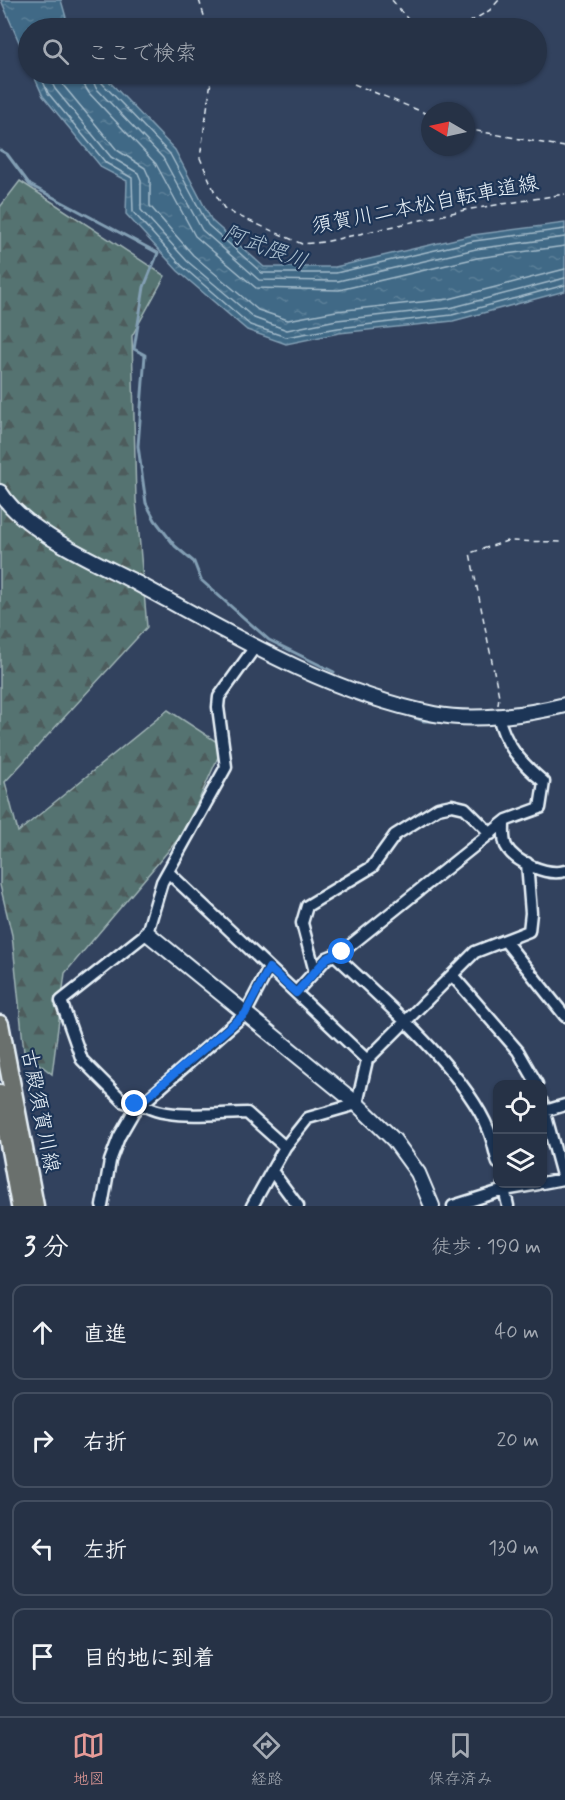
<!DOCTYPE html>
<html lang="ja">
<head>
<meta charset="utf-8">
<style>
  body { margin:0; font-family:Mynerve,"Klee One",sans-serif; background:#2e3a4d; color:#f1f3f6 }
  .controls { position:absolute; right:18px; bottom:18px; display:grid; overflow:hidden; border-radius:12px; box-shadow:0 2px 4px #0004 }
  .controls button { width:54px; height:54px; display:grid; place-items:center; padding:0; border:0; border-bottom:2px solid #424d5f; background:#263246; color:#f1f3f6; font:30px sans-serif }
  .compass { position:absolute; left:421px; top:102px; width:54px; height:54px; border-radius:50%; background:#263246; box-shadow:0 2px 4px #0004; rotate:279deg }
  .stop { position:absolute; width:18px; height:18px; margin:-14px; border:4px solid #1a73e8; border-radius:50%; background:#fff }
  .stop.end { background:#1a73e8; border-color:#fff; box-shadow:0 2px 6px #0008 }
  .list { margin:0; padding:0; list-style:none }
  h2 { display:flex; justify-content:space-between; align-items:center; height:78px; margin:0; padding:0 24px; font-size:26px }
  h2 small { font-size:20px; font-weight:400; color:#a4aab3 }
  .list li { display:grid; grid-template-columns:39px 1fr auto; gap:18px; align-items:center; box-sizing:border-box; height:96px; margin:0 12px 12px; padding:0 12px; border:2px solid #424d5f; border-radius:12px }
  .list b { display:block; font-size:22px; white-space:nowrap }
  .list em { font-size:20px; font-style:normal; color:#a4aab3 }
  .icon { flex:none; width:33px; height:33px; fill:none; stroke:currentColor; stroke-width:2; stroke-linecap:round; stroke-linejoin:round }
  .map { position:relative; flex:none; width:565px; height:1206px; overflow:hidden }
  .search { position:absolute; background:#263246; box-shadow:0 2px 4px #0004; left:18px; right:18px; top:18px; height:66px; display:flex; align-items:center; gap:15px; box-sizing:border-box; padding:0 21px; border-radius:33px; color:#a4aab3; font-size:22px }
  .sheet { height:510px; background:#263246 }
  nav { display:flex; justify-content:space-around; align-items:center; box-sizing:border-box; height:84px; border-top:2px solid #424d5f; background:#263246; font-size:16px; color:#a4aab3 }
  nav a { display:grid; justify-items:center; gap:3px }
  nav .on { color:#e69b98 }
  .map>svg:first-child { display:block }
</style>
</head>
<body>
<div class="map">
<svg width="565" height="1206" viewBox="0 0 565 1206">
  <defs>
    <pattern id="forest-firs" width="22" height="20" patternUnits="userSpaceOnUse" patternTransform="scale(1.5)"><rect width="22" height="20" fill="#557371"/><path d="M5 1l3.5 6h-7zM16 11l3.5 6h-7z" fill="#4d5b5c"/></pattern>
    <pattern id="water-ripples" width="26" height="14" patternUnits="userSpaceOnUse" patternTransform="scale(1.5)"><rect width="26" height="14" fill="#3f6986"/><path d="M2 4q2-2 4 0t4 0M15 11q2-2 4 0t4 0" fill="none" stroke="#5b7f98"/></pattern>
  </defs>
  <rect width="100%" height="100%" fill="#32425e"/>
  <filter id="ink" filterUnits="userSpaceOnUse"><feTurbulence type="fractalNoise" baseFrequency=".0167" numOctaves="2"/><feDisplacementMap in="SourceGraphic" scale="12" xChannelSelector="R" yChannelSelector="G"/><feConvolveMatrix kernelMatrix="1 2 1 2 8 2 1 2 1" color-interpolation-filters="sRGB"/></filter>
  <g filter="url(#ink)">
    <path fill="url(#forest-firs)" stroke="#9eb2b4" stroke-width="1.5" d="M20 181 165 276 132 336 136 500 147 627 5 782 18 832 168 710 223 746 185 831 65 973 52 1074 24 1052 12 935 0 885V207Z"/>
    <path fill="url(#water-ripples)" stroke="#839fb4" stroke-width="1.5" d="M1 0H61L69 28H28V63Z
      M33 74H102L175 150 212 221 264 267H335L473 235 565 223V291L453 321 339 333 286 344 247 330 178 271 126 214 127 181 102 168 43 96Z"/>
    <g fill="none" stroke-linecap="round" stroke-linejoin="round">
      <path stroke="#a4bbca" stroke-width="1.5" d="M40 74 48 93 106 163 132 178 133 212 182 266 250 325 286 337 338 328 452 315 565 285
        M48 74 55 89 111 157 138 173 141 180V210L187 261 254 318 287 330 337 320 450 308 565 278
        M58 74 63 85 117 150 145 168 150 179V206L193 255 258 310 288 320 336 311 449 299 565 269
        M81 74 83 83 89 93 156 164 195 236 256 288 339 290 477 258 565 246
        M90 74 96 88 163 158 202 230 259 280 338 281 476 249 565 237
        M98 74 102 83 170 154 208 225 262 273H336L474 241 565 229"/>
      <path stroke="#839fb4" stroke-width="3" d="M0 150 7 154 30 185 158 253 144 287 134 349 145 355 138 446 146 503 155 520 175 546 194 562 201 580 269 640 334 672
        M396 711 424 721H435
        M513 722 565 713"/>
      <defs>
        <path id="minor" d="M255 647 219 697 218 707 226 767 162 882 147 933 61 1001 82 1060 124 1102 132 1104 141 1103C163 1121 219 1113 247 1113L285 1147
          M504 823C504 831 503 839 506 846 515 863 548 876 565 871
          M168 872 367 1060
          M505 941 565 1016
          M335 955C383 1000 465 1071 489 1131 493 1141 495 1153 498 1163
          M315 972 302 923 307 906 372 867 395 835 438 808 452 805 465 808 491 834
          M452 975 518 1051 537 1084
          M296 992 327 958 342 952 507 820 540 808 544 782C521 763 504 744 498 715
          M542 1102 563 1179 542 1183
          M545 1111 565 1105
          M272 1171 298 1206
          M503 1184 508 1206
          M102 1206 110 1161 119 1137 134 1111 245 1014 269 968
          M252 1206 285 1147 308 1118 357 1104 367 1060 475 952 529 931 531 913 527 863
          M453 1206 504 1190 538 1184"/>
        <path id="tertiary" d="M0 492C23 530 92 560 131 580 227 632 325 692 434 714 474 722 525 715 565 705
          M147 933 357 1104 394 1140 418 1173 432 1206"/>
        <path id="primary" d="M0 1024 35 1206
          M0 1094 20 1206"/>
      </defs>
      <use href="#minor" stroke="#e8f1f8" stroke-width="15"/>
      <use href="#tertiary" stroke="#e8f1f8" stroke-width="18"/>
      <use href="#primary" stroke="#e8f1f8" stroke-width="21"/>
      <path stroke="#e8f1f8" stroke-width="1.5" stroke-dasharray="6 4.5" stroke-linecap="butt" d="M199 0 208 28
        M392 0 415 28
        M460 28 490 10 499 0
        M212 74 200 158 216 195 224 208 234 214 302 244 324 242 465 210 565 194
        M354 84 430 115
        M466 129 565 147
        M498 705 499 696 470 553 507 541 565 542"/>
      <use href="#minor" stroke="#1d3557" stroke-width="10"/>
      <use href="#tertiary" stroke="#1d3557" stroke-width="14"/>
      <use href="#primary" stroke="#6b706d" stroke-width="16"/>
    </g>
  </g>
  <g fill="none" stroke-linecap="round" stroke-linejoin="round" filter="url(#ink)">
    <path stroke="#1a73e8" stroke-width="8" d="M135 1104 141 1102 245 1014 269 968 296 993 327 958 342 952"/>
  </g>
  <g text-anchor="middle" dominant-baseline="central" stroke-width="4.5" stroke-linejoin="round" paint-order="stroke">
    <g font-size="21" fill="#e8f1f8" stroke="#1d3557">
      <text transform="translate(425 205) rotate(-11)">須賀川二本松自転車道線</text>
      <text transform="translate(40 1111) rotate(79)">古殿須賀川線</text>
    </g>
    <g font-size="22" font-style="italic" fill="#adc1d0" stroke="#1d3557">
      <text transform="translate(265 248) rotate(21)">阿武隈川</text>
    </g>
  </g>
</svg>
<div class="controls">
<button><svg class="icon" aria-label="locate" viewBox="0 0 24 24"><circle cx="12" cy="12" r="6"/><path d="M12 2v4M12 18v4M2 12h4M18 12h4"/></svg></button>
<button><svg class="icon" aria-label="layers" viewBox="0 0 24 24"><path d="M12 4l9 5-9 5-9-5zM3 14l9 5 9-5"/></svg></button>
</div>
<svg class="compass" viewBox="-18 -18 36 36"><path d="M0-13l5 13h-10z" fill="#e53935"/><path d="M0 13l5-13h-10z" fill="#a4aab3"/></svg>
<div class="stop" style="left:342px;top:952px"></div>
<div class="stop end" style="left:135px;top:1104px"></div>
<div class="search"><svg class="icon" aria-label="search" viewBox="0 0 24 24"><circle cx="10" cy="10" r="6"/><path d="M15 15l6 6"/></svg>ここで検索</div>
</div>
<section class="sheet">
<h2>3 分<small>徒歩 · 190 m</small></h2>
<ul class="list">
<li><svg class="icon" aria-label="ahead" viewBox="0 0 24 24"><path d="M12 20V5M6 11l6-6 6 6"/></svg><div><b>直進</b></div><em>40 m</em></li>
<li><svg class="icon" aria-label="right" viewBox="0 0 24 24"><path d="M7 20v-9h11M14 6l5 5-5 5"/></svg><div><b>右折</b></div><em>20 m</em></li>
<li><svg class="icon" aria-label="left" viewBox="0 0 24 24"><path d="M17 20v-9H6M10 6l-5 5 5 5"/></svg><div><b>左折</b></div><em>130 m</em></li>
<li><svg class="icon" aria-label="arrive" viewBox="0 0 24 24"><path d="M6 21V4h12l-3 4 3 4H6"/></svg><div><b>目的地に到着</b></div></li>
</ul>
</section>
<nav>
<a class="on"><svg class="icon" aria-label="map" viewBox="0 0 24 24"><path d="M3 6l6-2 6 2 6-2v14l-6 2-6-2-6 2zM9 4v14M15 6v14"/></svg>地図</a>
<a><svg class="icon" aria-label="directions" viewBox="0 0 24 24"><path d="M12 3l9 9-9 9-9-9zM9 14v-3h6M13 9l2 2-2 2"/></svg>経路</a>
<a><svg class="icon" aria-label="saved" viewBox="0 0 24 24"><path d="M7 4h10v16l-5-4-5 4z"/></svg>保存済み</a>
</nav>
</body>
</html>
